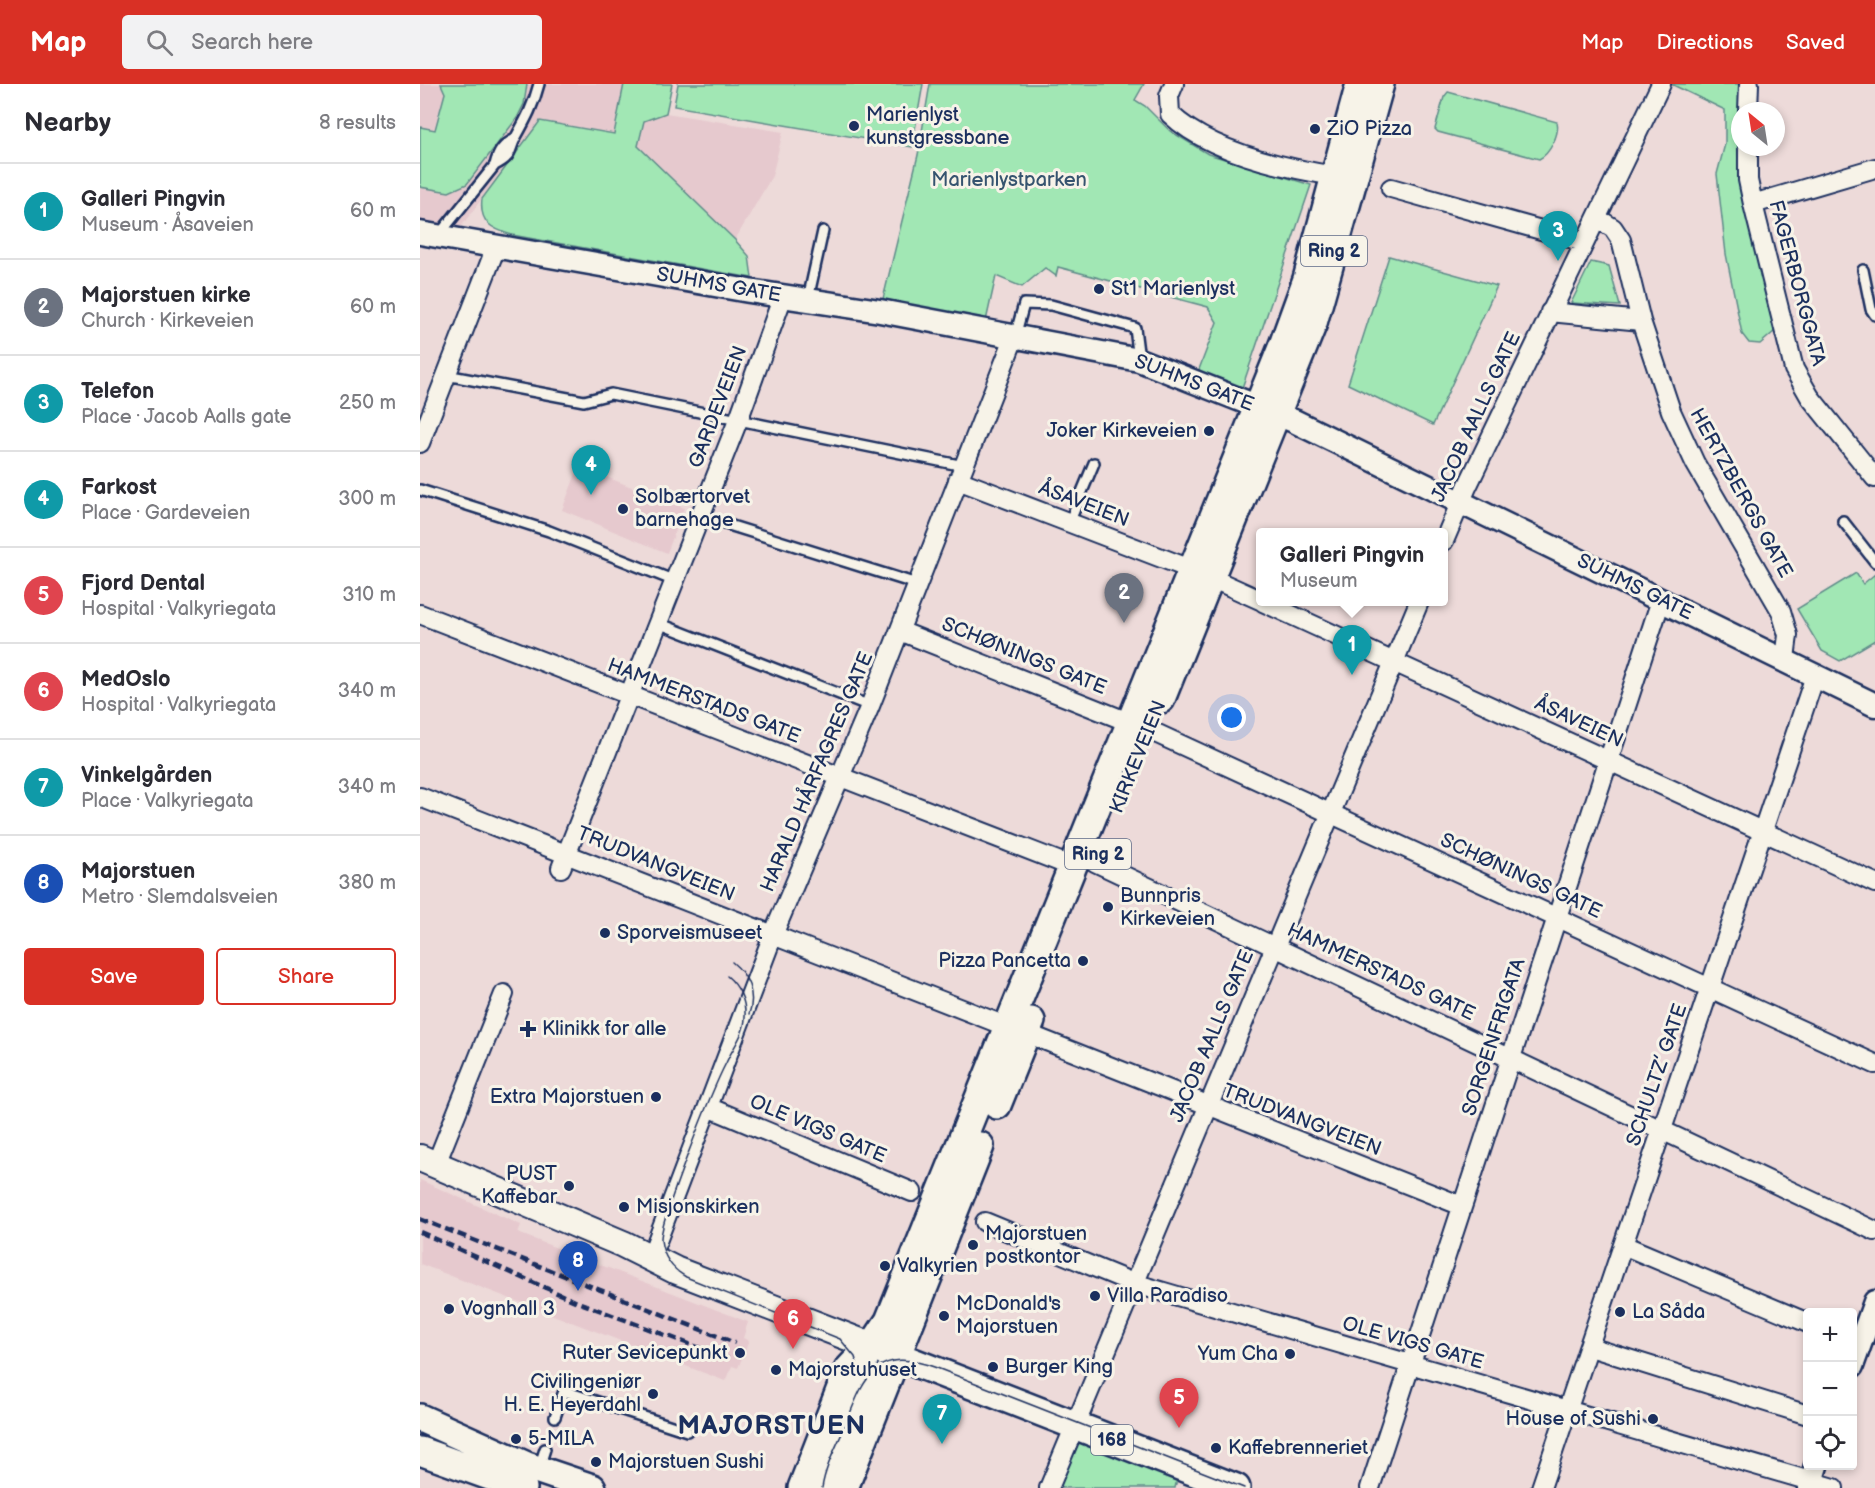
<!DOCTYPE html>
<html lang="en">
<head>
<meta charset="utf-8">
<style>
  body { margin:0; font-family:"Balsamiq Sans",sans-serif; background:#f2f2f3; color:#2b2b33 }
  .controls { position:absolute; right:18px; bottom:18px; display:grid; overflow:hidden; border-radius:6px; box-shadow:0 3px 9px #0003 }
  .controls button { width:54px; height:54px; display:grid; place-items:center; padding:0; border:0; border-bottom:2px solid #e1e1e2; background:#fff; color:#2b2b33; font:30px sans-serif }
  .compass { position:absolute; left:1311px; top:18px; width:54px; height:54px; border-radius:50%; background:#fff; box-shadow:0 3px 9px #0003; rotate:330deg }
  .you { position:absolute; left:812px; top:634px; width:21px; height:21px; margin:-15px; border:4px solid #fff; border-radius:50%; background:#1a73e8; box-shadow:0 0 0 9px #1a73e833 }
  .badge { display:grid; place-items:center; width:39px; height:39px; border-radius:50%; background:#d93025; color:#fff; font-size:20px; font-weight:700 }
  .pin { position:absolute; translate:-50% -50px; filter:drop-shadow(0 2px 3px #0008) }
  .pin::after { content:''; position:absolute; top:32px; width:21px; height:18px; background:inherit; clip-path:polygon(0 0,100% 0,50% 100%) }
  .popup { position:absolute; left:836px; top:444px; width:192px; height:78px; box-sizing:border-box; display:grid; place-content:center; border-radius:6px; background:#fff; filter:drop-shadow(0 2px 4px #0005); font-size:20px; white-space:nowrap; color:#7c7c81 }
  .popup b { font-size:22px; color:#2b2b33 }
  .popup::after { content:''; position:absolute; left:50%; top:100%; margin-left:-12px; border:12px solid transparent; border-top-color:#fff }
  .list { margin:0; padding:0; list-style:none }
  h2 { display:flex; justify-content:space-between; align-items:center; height:78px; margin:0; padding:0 24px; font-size:26px }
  h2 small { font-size:20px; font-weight:400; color:#7c7c81 }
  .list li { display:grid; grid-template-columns:39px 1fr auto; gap:18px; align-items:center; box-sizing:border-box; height:96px; padding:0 24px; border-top:2px solid #e1e1e2 }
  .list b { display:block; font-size:22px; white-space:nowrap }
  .list p { margin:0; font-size:20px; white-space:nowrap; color:#7c7c81 }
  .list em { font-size:20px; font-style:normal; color:#7c7c81 }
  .actions { display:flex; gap:12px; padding:18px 24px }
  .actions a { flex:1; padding:14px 0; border:2px solid #d93025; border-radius:6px; text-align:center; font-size:21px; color:#d93025 }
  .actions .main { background:#d93025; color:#fff }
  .icon { flex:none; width:33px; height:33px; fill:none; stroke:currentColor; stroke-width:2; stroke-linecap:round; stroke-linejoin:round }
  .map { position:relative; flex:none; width:1455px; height:1404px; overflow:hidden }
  header { display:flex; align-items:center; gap:36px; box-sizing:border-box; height:84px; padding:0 30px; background:#d93025; color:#fff }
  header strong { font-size:28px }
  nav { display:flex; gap:33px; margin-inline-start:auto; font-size:21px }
  .search { width:420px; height:54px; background:#f2f2f3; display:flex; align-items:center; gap:15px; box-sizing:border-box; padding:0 21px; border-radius:6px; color:#7c7c81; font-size:22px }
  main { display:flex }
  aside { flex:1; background:#fff }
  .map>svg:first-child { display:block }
</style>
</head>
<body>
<header>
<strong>Map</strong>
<div class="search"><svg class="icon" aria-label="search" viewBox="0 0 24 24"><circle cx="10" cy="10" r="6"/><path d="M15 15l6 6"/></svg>Search here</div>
<nav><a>Map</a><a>Directions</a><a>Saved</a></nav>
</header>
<main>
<aside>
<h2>Nearby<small>8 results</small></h2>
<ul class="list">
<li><span class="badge" style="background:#0f9aa8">1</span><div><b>Galleri Pingvin</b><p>Museum · Åsaveien</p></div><em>60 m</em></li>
<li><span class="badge" style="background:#6b7280">2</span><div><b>Majorstuen kirke</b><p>Church · Kirkeveien</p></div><em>60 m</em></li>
<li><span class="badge" style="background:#0f9aa8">3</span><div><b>Telefon</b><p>Place · Jacob Aalls gate</p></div><em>250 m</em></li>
<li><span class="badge" style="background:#0f9aa8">4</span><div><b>Farkost</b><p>Place · Gardeveien</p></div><em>300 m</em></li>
<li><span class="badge" style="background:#e0444e">5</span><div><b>Fjord Dental</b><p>Hospital · Valkyriegata</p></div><em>310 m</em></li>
<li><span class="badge" style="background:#e0444e">6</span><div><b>MedOslo</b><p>Hospital · Valkyriegata</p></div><em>340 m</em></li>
<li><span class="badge" style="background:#0f9aa8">7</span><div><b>Vinkelgården</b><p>Place · Valkyriegata</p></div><em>340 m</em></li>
<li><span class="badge" style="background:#1a4fb4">8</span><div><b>Majorstuen</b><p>Metro · Slemdalsveien</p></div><em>380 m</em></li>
</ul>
<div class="actions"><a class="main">Save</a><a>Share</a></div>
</aside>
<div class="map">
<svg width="1455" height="1404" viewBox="0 0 1455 1404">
  <rect width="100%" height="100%" fill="#eddad9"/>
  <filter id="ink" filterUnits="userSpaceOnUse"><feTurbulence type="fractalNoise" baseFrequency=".0167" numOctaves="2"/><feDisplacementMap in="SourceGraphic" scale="12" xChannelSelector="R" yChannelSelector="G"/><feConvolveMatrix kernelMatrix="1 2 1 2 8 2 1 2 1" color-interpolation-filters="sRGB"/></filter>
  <g filter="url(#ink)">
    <path fill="#e6c9ce" d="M0 0H204L194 50 120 37 37 148 0 142Z
      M246 29 363 48 352 92 315 156 218 62 224 37Z
      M159 382 264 424 247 469 142 426Z
      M0 1096 101 1141 98 1149 328 1238 323 1254 329 1257 318 1284 312 1282 305 1297 0 1180Z"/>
    <path fill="#a1e7b4" stroke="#5e8b89" stroke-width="1.5" d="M21 0H107L104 20 97 34 47 100 29 108 0 103V43L15 46 25 9Z
      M204 0H252L246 29 224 37 218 62 315 156 329 172 332 194 92 151C72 145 59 139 62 115L120 37 194 50Z
      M258 0H503L492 63 254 22Z
      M510 0H724L715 16 725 22 750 47 788 70 891 101 822 304 778 288 797 238 788 223 638 183 636 192 625 184 602 203 576 192 566 237 463 215 498 71Z
      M1251 0H1322C1316 88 1334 162 1355 247L1340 260 1329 259 1322 250 1306 170 1297 90 1305 60V26Z
      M1028 8 1137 38C1140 49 1130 70 1119 75L1018 48 1015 45 1024 13Z
      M969 172 1077 202 1013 341 928 300Z
      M1171 178 1189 182 1200 222 1151 219Z
      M1436 489 1443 500 1455 490V556L1420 577 1402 567 1377 525Z
      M664 1356 757 1395 755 1404H639L657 1361Z"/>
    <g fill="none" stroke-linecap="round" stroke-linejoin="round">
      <defs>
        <path id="service" d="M75 81C78 68 83 61 95 55
          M18 152 75 81C93 72 88 68 96 53 106 35 114 20 119 0
          M1443 186 1451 225 1455 231
          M388 215 403 147
          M595 252 604 220 631 221 715 244 719 276
          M26 291 164 317 191 310 544 382
          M0 406 129 447 255 497
          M280 432 497 500
          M1423 437 1455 478
          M649 439 674 379
          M238 539 450 622
          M135 1333 144 1307 267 1347
          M119 1384 125 1365"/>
        <path id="minor" d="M754 0 749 12 750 30C788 67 864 84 915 92
          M1328 27 1329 0
          M1328 63V96L1333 120 1374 285 1390 313 1455 394
          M971 104 1164 158
          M1333 120 1455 84
          M1177 134 1193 144 1201 156 1221 237 1251 327 1275 379 1361 527 1368 551 1365 575
          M1130 228 1221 237
          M0 359 76 163
          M538 396 773 486
          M1024 457 1047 403 1241 0
          M791 494 840 516
          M843 518 1455 799
          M0 530 653 783
          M480 547 711 639
          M729 646 1455 980
          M0 713 588 943
          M675 778 1455 1147
          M141 784 319 334 363 212
          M606 949 1042 1122
          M288 1023 492 1108
          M16 1080 84 910
          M565 1138 713 1199 1414 1404
          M1203 1161 1388 1239
          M231 1173 353 851 450 622 594 254
          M1170 1263 1388 1331
          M404 1404 443 1307 451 1262
          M629 1404 999 518
          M950 1404 1241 516
          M1121 1404 1395 592"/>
        <path id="tertiary" d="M0 149 329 207 460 227 719 276 874 337 1455 621
          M1432 1282 1455 1218
          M1389 1404 1396 1382"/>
        <path id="secondary" d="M0 1074 203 1160 255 1186 451 1262"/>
        <path id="primary" d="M741 615 893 239 960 0
          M577 1021 611 937
          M462 1266 816 1404
          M0 1334 107 1382 172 1404
          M0 1367 103 1404
          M382 1404 428 1286 457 1255 469 1237 863 261 887 195 940 0
          M424 1404 560 1062"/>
      </defs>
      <use href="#service" stroke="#1b2f5e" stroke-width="14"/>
      <use href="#minor" stroke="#1b2f5e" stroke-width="22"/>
      <use href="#tertiary" stroke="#1b2f5e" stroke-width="27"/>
      <use href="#secondary" stroke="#1b2f5e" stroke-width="30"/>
      <use href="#primary" stroke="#1b2f5e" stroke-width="32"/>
      <use href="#service" stroke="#f7f3e8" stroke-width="9"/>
      <use href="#minor" stroke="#f7f3e8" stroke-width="18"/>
      <use href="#tertiary" stroke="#f7f3e8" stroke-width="22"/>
      <use href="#secondary" stroke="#f7f3e8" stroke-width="26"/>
      <use href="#primary" stroke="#f7f3e8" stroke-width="27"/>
      <path stroke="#1b2f5e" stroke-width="1.5" d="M312 878C328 891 336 910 329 930
        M307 892C319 902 326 917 325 933 325 950 313 963 306 979 293 1004 240 1135 241 1156 243 1172 252 1185 266 1193L420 1255 435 1273 440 1290
        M402 1404C405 1384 415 1365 423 1347 444 1295 453 1260 517 1284L824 1404"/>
      <path stroke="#1b2f5e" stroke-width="4.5" stroke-dasharray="9 4.5" stroke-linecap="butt" d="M0 1135 315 1259
        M0 1148 155 1217 309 1275"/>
    </g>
  </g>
  <g fill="#1b2f5e" stroke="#f7f3e8" stroke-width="2">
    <circle cx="434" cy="42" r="6"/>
    <circle cx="895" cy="45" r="6"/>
    <circle cx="679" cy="205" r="6"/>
    <circle cx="789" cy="347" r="6"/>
    <circle cx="203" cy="425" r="6"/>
    <circle cx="688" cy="823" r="6"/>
    <circle cx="185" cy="849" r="6"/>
    <circle cx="663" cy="877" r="6"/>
    <path d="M105 936h6v6h6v6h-6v6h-6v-6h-6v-6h6z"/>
    <circle cx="236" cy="1013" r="6"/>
    <circle cx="149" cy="1102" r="6"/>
    <circle cx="204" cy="1123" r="6"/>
    <circle cx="553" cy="1161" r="6"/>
    <circle cx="465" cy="1182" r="6"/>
    <circle cx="675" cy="1212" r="6"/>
    <circle cx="29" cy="1225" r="6"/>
    <circle cx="1200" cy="1228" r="6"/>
    <circle cx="524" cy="1232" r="6"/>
    <circle cx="320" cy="1269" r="6"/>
    <circle cx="870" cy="1270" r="6"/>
    <circle cx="573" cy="1283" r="6"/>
    <circle cx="356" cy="1286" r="6"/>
    <circle cx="233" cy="1310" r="6"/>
    <circle cx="1233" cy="1335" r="6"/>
    <circle cx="96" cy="1355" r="6"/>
    <circle cx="796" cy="1364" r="6"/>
    <circle cx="176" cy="1378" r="6"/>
  </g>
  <g text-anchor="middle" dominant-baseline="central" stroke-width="6" stroke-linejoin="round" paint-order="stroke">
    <g fill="#f7f3e8" stroke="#5d6a87" stroke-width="1.5">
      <rect x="881" y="152" width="66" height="30" rx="4.5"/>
      <rect x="645" y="755" width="66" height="30" rx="4.5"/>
      <rect x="671" y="1341" width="42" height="30" rx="4.5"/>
    </g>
    <g font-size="18" font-weight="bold" fill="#1b2f5e">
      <text x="914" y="167">Ring 2</text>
      <text x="678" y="770">Ring 2</text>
      <text x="692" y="1356">168</text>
    </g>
    <g font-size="20" fill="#1b2f5e" stroke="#f7f3e8" text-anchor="start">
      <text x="446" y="31">Marienlyst<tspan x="446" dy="23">kunstgressbane</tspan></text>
      <text x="907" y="45">ZiO Pizza</text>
      <text x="691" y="205">St1 Marienlyst</text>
      <text x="777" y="347" text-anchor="end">Joker Kirkeveien</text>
      <text x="215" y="413">Solbærtorvet<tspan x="215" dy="23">barnehage</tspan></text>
      <text x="700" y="812">Bunnpris<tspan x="700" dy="23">Kirkeveien</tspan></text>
      <text x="197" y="849">Sporveismuseet</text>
      <text x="651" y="877" text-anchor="end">Pizza Pancetta</text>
      <text x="122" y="945">Klinikk for alle</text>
      <text x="224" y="1013" text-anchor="end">Extra Majorstuen</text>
      <text x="137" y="1090" text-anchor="end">PUST<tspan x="137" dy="23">Kaffebar</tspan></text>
      <text x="216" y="1123">Misjonskirken</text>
      <text x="565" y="1150">Majorstuen<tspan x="565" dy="23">postkontor</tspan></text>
      <text x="477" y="1182">Valkyrien</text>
      <text x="687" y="1212">Villa Paradiso</text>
      <text x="536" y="1220">McDonald's<tspan x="536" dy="23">Majorstuen</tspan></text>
      <text x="41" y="1225">Vognhall 3</text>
      <text x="1212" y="1228">La Såda</text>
      <text x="308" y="1269" text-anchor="end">Ruter Sevicepunkt</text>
      <text x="858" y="1270" text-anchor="end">Yum Cha</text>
      <text x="585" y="1283">Burger King</text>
      <text x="368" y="1286">Majorstuhuset</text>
      <text x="221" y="1298" text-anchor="end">Civilingeniør<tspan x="221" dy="23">H. E. Heyerdahl</tspan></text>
      <text x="1221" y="1335" text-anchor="end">House of Sushi</text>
      <text x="108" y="1355">5-MILA</text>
      <text x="808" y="1364">Kaffebrenneriet</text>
      <text x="188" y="1378">Majorstuen Sushi</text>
    </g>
    <g font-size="20" fill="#36546f" stroke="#f7f3e8">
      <text x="589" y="96">Marienlystparken</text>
    </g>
    <g font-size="20" fill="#1b2f5e" stroke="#f7f3e8">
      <text transform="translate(1377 199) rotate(75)">FAGERBORGGATA</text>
      <text transform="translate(299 201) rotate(10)">SUHMS GATE</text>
      <text transform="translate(774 299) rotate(21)">SUHMS GATE</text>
      <text transform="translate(298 323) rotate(-69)">GARDEVEIEN</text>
      <text transform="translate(1056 333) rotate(-65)">JACOB AALLS GATE</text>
      <text transform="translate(1321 409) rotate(61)">HERTZBERGS GATE</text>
      <text transform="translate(664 420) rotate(21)">ÅSAVEIEN</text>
      <text transform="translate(1215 503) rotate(26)">SUHMS GATE</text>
      <text transform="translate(604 572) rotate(22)">SCHØNINGS GATE</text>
      <text transform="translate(284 617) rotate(21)">HAMMERSTADS GATE</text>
      <text transform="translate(1159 638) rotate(25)">ÅSAVEIEN</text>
      <text transform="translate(718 673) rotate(-68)">KIRKEVEIEN</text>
      <text transform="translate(397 688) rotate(-67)">HARALD HÅRFAGRES GATE</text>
      <text transform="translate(236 780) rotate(22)">TRUDVANGVEIEN</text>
      <text transform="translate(1101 792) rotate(25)">SCHØNINGS GATE</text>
      <text transform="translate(961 888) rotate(25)">HAMMERSTADS GATE</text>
      <text transform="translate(792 952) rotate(-67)">JACOB AALLS GATE</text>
      <text transform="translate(1074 953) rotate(-72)">SORGENFRIGATA</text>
      <text transform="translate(1237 991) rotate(-71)">SCHULTZ’ GATE</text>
      <text transform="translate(882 1036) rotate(21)">TRUDVANGVEIEN</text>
      <text transform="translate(398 1045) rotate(23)">OLE VIGS GATE</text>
      <text transform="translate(993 1259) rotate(16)">OLE VIGS GATE</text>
    </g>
    <g font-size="26" font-weight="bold" letter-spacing="1.5" fill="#1b2f5e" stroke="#f7f3e8">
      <text x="352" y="1342">MAJORSTUEN</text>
    </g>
  </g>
</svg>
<div class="controls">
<button>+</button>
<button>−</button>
<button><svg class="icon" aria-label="locate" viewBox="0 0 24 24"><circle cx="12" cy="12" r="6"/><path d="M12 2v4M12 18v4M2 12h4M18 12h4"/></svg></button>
</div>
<svg class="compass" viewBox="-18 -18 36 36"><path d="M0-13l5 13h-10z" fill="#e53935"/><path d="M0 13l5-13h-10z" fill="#7c7c81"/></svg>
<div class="you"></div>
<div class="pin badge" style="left:932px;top:591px;background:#0f9aa8">1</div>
<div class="popup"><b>Galleri Pingvin</b>Museum</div>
<div class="pin badge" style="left:704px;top:539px;background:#6b7280">2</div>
<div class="pin badge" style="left:1138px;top:177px;background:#0f9aa8">3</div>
<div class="pin badge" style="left:171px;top:411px;background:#0f9aa8">4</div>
<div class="pin badge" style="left:759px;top:1344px;background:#e0444e">5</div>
<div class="pin badge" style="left:373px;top:1265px;background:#e0444e">6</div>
<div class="pin badge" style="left:522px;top:1360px;background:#0f9aa8">7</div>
<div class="pin badge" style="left:158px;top:1207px;background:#1a4fb4">8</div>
</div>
</main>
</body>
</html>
